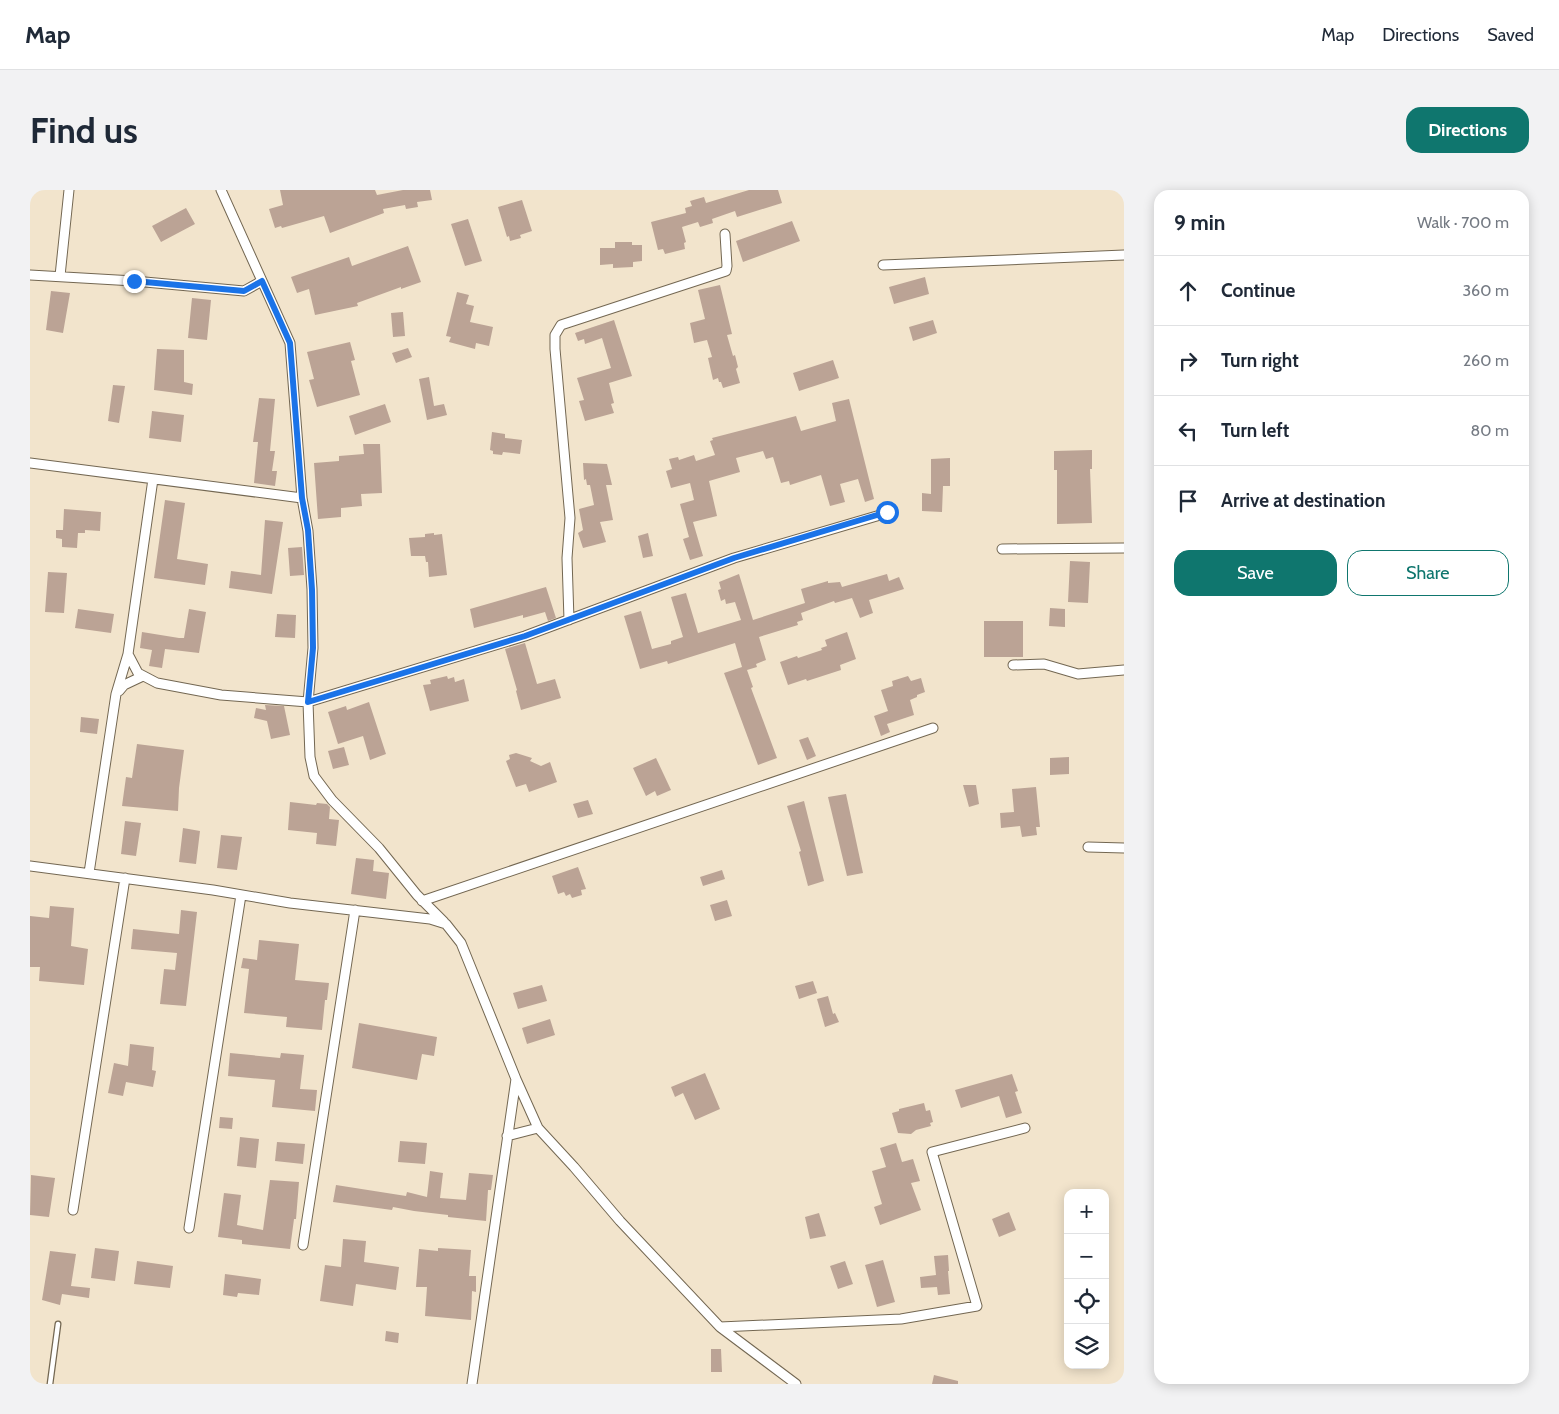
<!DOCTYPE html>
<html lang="en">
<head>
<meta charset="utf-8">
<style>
  body { margin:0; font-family:Cabin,sans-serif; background:#f2f2f3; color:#1f2937 }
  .controls { position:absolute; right:15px; bottom:15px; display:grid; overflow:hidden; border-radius:10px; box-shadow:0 2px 12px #0003 }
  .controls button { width:45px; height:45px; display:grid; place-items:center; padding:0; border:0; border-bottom:1px solid #e0e1e3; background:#fff; color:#1f2937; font:25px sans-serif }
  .stop { position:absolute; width:15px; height:15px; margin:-11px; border:4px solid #1a73e8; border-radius:50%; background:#fff }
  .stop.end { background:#1a73e8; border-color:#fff; box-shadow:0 1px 5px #0008 }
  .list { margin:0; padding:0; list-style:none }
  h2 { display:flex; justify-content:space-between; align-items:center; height:65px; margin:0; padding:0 20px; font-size:21px }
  h2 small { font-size:16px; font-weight:400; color:#747a83 }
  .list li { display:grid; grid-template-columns:32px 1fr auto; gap:15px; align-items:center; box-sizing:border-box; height:70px; padding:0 20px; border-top:1px solid #e0e1e3 }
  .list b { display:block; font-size:19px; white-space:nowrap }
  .list em { font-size:16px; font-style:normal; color:#747a83 }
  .actions { display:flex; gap:10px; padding:15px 20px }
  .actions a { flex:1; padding:11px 0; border:1px solid #0f766e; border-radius:15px; text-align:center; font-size:18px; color:#0f766e }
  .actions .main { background:#0f766e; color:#fff }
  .icon { flex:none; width:28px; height:28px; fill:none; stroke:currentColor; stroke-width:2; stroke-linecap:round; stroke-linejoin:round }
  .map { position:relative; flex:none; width:1094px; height:1194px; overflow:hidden; border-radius:15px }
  header { display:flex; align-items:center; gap:30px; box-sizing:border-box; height:70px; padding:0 25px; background:#fff; border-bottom:1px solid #e0e1e3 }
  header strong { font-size:24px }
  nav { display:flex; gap:28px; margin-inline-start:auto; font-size:18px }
  .intro { display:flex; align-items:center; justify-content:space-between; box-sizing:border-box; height:120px; padding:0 30px }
  h1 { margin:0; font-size:35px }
  .button { padding:12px 22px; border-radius:15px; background:#0f766e; color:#fff; font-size:18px; font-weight:700 }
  main { display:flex; gap:30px; padding:0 30px }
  aside { flex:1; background:#fff; border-radius:15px; box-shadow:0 2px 12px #0003 }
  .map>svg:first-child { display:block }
</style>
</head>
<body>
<header>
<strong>Map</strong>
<nav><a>Map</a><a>Directions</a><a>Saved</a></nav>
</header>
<div class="intro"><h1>Find us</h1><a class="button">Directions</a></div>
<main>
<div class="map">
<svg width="1094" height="1194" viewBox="0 0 1094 1194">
  <rect width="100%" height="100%" fill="#f2e4cc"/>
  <path fill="#bba395" d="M250 0H345L347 5 373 0H400L402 10 387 12 388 17 376 19 375 15 353 19 354 23 300 43 294 26 252 38 251 36 245 38 239 19 253 15Z
    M719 0H748L752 13 707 27 705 21 682 29 683 33 670 37 668 32 652 37 656 52 654 53 655 59 635 64 633 59 628 60 621 32 656 23 655 18 662 16 660 11 674 7 676 13Z
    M492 10 502 41 490 45 491 48 480 51 479 46 477 47 468 17Z
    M156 18 165 34 131 52 122 36Z
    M438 29 452 71 435 76 421 34Z
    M762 31 770 51 713 72 706 51Z
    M585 52H602V55H612V71L603 72V77L583 78V74L570 75V58H585Z
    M378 56 391 92 371 99V97L327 113 328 116 285 125 279 99 267 103 261 87 319 67 322 76Z
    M895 87 899 104 864 114 859 97Z
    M690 95 702 144 697 145 703 166 705 165 708 177 706 179 710 193 693 198 691 192H689L688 188 683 190 678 168 682 167 677 150 664 153 660 133 675 129 668 100Z
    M21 101 40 103 33 143 16 140Z
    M427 102 439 105 436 114 444 116 440 132 463 137 459 156 446 153 445 159 419 152 421 147 416 146Z
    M162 108 181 110 177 150 158 148Z
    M373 122 375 146 363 147 361 123Z
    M584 130 602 186 579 193 584 213 581 214 584 223 555 231 549 211 554 210 547 188 581 178 572 148 555 154 554 149 548 151 545 143Z
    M903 130 907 143 883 151 879 137Z
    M320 152 325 170 321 171 330 205 287 217 279 190 284 189 277 162Z
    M378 158 382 167 366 173 362 163Z
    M127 159 154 160V192L163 194 162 205 124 200Z
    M803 170 809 188 769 201 763 183Z
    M399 187 404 216 414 214 417 225 397 230 389 189Z
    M83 195 95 196 89 233 78 231Z
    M229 208 245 209 240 261H245L242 281H247L245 296 224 293 228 252H223Z
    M819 209 844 309 835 312 828 289 810 294 815 312 800 316 791 285 760 295 759 291 751 293 743 267 736 269 733 261 706 268 710 282 679 291 687 326 663 332 673 366 660 370 653 349 659 347 650 314 664 310 660 293 641 298 636 281 642 279 639 269 648 267 649 270 664 265 666 271 685 265 680 251 683 250 682 248 766 226 771 241 806 231 802 213Z
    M355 214 361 232 325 245 319 226Z
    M122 221 154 225 151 252 119 248Z
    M462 242 475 244V248L492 250 490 264 473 262 472 265 463 264V261L460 260Z
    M333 254H350L352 303 331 304 332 316 311 318V327L288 329 284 273 309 271V266L334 264Z
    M1062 260V279H1060L1062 333 1027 334V280H1024V261Z
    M920 268V296H913L912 322 892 321V303L901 304V269Z
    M553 273 577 274 582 295H576L583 330 570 332 576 352 553 358 548 343 553 340 549 319 564 315 560 295H557L556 289 554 290Z
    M135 310 155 313 147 369 178 374 175 395 124 388Z
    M34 319 71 322 70 341 55 340V343H48L47 358 32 357V349L26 348V340H33Z
    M235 330 253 332 242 404 199 398 201 381 231 385Z
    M404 343V345L412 344 417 385 399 387 398 372H396L395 366H381L379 348 395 347V344Z
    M618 343 623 366 613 368 608 346Z
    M272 357 274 385 260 386 258 358Z
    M1040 371 1060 372 1058 413 1038 412Z
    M18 382 37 383 34 423 15 422Z
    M709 384 723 430 775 413 771 399 798 391V393L810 392 812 397 857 384 859 391 869 387 874 399 839 410 843 423 830 428 822 408 805 413 804 411 771 423 773 430 767 432 768 435 729 447 736 470 726 474 727 477 717 480 723 497 721 498 747 568 728 575 694 483 712 477 705 453 638 474 637 471 610 479 594 426 611 421 622 459 641 454V451L653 447 641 407 656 403 668 443 711 430 705 412 696 414 695 409 691 411 688 400 691 399 689 392Z
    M516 397 526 428 518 431 515 422 493 428V425L444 438 440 419Z
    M1020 418 1035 419V437L1019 436Z
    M48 419 84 424 81 443 45 438Z
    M159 419 176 422 169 463 135 459 132 478 119 476 122 460 110 458 112 442 149 448H154Z
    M247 424 266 425 265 448 245 447Z
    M954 431H993V467H954Z
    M817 442 826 469 810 475 811 480 777 491 776 489 758 495 750 472 767 466 768 468 792 460 791 458 797 456 795 450Z
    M495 453 507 494 525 489 531 508 491 520 486 501 487 500 475 459Z
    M417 486 418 489 424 487 425 492 434 489 439 511 400 521 393 495 401 494 400 490Z
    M878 486 881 491 891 488 895 502 887 505V507L880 510 884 525 857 534 860 542 851 546 844 526 858 521 851 500 863 496 862 491Z
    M339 512 356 564 340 570 333 546 308 554 298 522 316 516 317 520Z
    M235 515 254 516 260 545 241 549 237 531 224 528 226 518 236 520Z
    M51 527 69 529 67 544 50 542Z
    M778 547 786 566 777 570 769 550Z
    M107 554 154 560 149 598 148 621 92 616 96 587 102 588Z
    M314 557 319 575 303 579 298 561Z
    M486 563 502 568 500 571 511 576 520 572 527 592 499 602 496 594 486 597 476 571 480 569 479 565Z
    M1039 567V584L1020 585V568Z
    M626 568 641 600 627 606 625 601 616 606 603 578Z
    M933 595H946L949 614 939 617Z
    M1006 597 1010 637H1006L1007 645 992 647 990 636 971 638 970 623 984 622 982 599Z
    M816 604 833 683 817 686 798 607Z
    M558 610 563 624 548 628 543 614Z
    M774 611 794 691 778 696 769 662 771 661 757 616Z
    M260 612 286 615 287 613 297 614 300 617 299 629 309 630 306 656 286 654 287 643 258 640Z
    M95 631 111 633 106 666 91 664Z
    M153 638 170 641 166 674 149 672Z
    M191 645 212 647 207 680 187 678Z
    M326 668 344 670 343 681 359 683 356 709 321 704Z
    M548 677 556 699 551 700 552 705 542 708 540 704 536 706 534 702 528 704 522 686Z
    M692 680 695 689 673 696 670 687Z
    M697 710 702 726 685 731 680 715Z
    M20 716 44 718 41 756 58 759 54 795 9 791 10 777H0V726L19 728Z
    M151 720 167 722 156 816 130 814 134 779 145 780 147 763 101 759 103 739 149 744Z
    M229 750 269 754 265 790 299 793 297 810H295L292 840 256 837 257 827 214 823 219 779 211 778 213 768 227 770Z
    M783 791 787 803 769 809 765 796Z
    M512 795 517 811 488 819 483 803Z
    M798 806 803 824 805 823 809 832 795 837 787 809Z
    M520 829 525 845 497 854 492 838Z
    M329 833 407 847 404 866 392 864 387 890 322 878Z
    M100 854 124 857 122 880 126 881 123 897 96 892 93 906 78 903 84 873 98 876Z
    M200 863 250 868 251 863 274 865 270 899 287 900 285 921 242 917 245 890 198 886Z
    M675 883 690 919 665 930 653 903 645 907 641 897Z
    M982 884 988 901 985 902 992 923 976 928 969 906 931 918 925 900Z
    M894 913 896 921 900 920 903 932 900 933 901 936 886 940 881 944 868 943 862 923 869 921V919Z
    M190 927 203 928 202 939 189 938Z
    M210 947 229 949 226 978 207 976Z
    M370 951 397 953 395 974 368 972Z
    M247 952 275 954 273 974 245 971Z
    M866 953 872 972 883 969 890 991 881 993 891 1020 850 1035 844 1017 852 1014 842 981 856 977 850 958Z
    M400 981 413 983 410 1008 436 1010 439 983 463 985 461 1000H458L456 1031 418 1027V1025L384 1021 363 1017 362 1020 303 1012 306 995 376 1006 377 1002 397 1007Z
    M1 985 25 988 19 1027 0 1025Z
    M240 990 269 992 266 1029H264L260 1059 212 1054V1050L188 1047 194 1003 211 1005 207 1035 233 1040Z
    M979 1022 986 1040 969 1047 962 1029Z
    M789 1023 796 1046 780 1049 775 1027Z
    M313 1049 336 1051 334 1072 369 1077 366 1100 326 1094 323 1116 290 1111 295 1075 311 1077Z
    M65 1058 89 1061 85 1091 61 1088Z
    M408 1058 441 1060 439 1086H446V1102L442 1101 441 1130 395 1126 397 1097H386L389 1059 408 1061Z
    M20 1061 46 1064 41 1096 60 1098 59 1108 32 1104 30 1115 12 1110Z
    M918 1065 919 1081H918L920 1104 908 1105 907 1097 891 1098 890 1087 906 1085 904 1066Z
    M853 1070 865 1112 847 1117 835 1075Z
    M107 1071 143 1076 140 1098 104 1094Z
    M815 1071 823 1094 808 1099 800 1076Z
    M195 1084 231 1089 229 1105 208 1103 207 1107 193 1105Z
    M356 1141 369 1143 368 1153 355 1151Z
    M681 1159H691L692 1182H681Z
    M904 1185 928 1191V1194H902Z"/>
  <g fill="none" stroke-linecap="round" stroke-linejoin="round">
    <defs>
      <path id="lane" d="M20 1194 28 1134"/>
      <path id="street" d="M191 0 260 153 272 308 278 341 282 399 283 458 278 512 280 567 284 586 302 610 349 658 387 705 414 732
        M853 75 1094 65
        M0 85 104 91 214 101 232 91
        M30 86 39 0
        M0 273 272 308
        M972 359 1094 358
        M539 430 537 368 540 328 525 159V145L531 135 696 81 697 76 695 44
        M98 464 108 483 127 493 191 505 278 512 495 446 704 368 857 323
        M983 475 1014 474 1048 484 1094 480
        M89 501 94 495 113 486
        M1058 657 1094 658
        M0 676 183 700 260 713 400 729 416 734 431 753 486 889 508 938 544 977 590 1031 690 1137 766 1194
        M59 683 86 504 98 464 123 289
        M392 711 903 538
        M477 946 508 938
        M43 1020 95 688
        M159 1038 211 705
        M273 1055 325 720
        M690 1137 871 1129 947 1116 902 962 995 938
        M442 1194 486 889"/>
    </defs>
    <use href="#lane" stroke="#736752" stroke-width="7"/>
    <use href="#street" stroke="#736752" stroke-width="11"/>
    <use href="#lane" stroke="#fff" stroke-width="4.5"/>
    <use href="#street" stroke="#fff" stroke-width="9"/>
  </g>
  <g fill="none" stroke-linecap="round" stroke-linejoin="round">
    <path stroke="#1a73e8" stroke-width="6" d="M104 91 214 101 232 91 260 153 272 308 278 340 282 400 283 458 278 512 495 446 704 368 857 322"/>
  </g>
</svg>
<div class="controls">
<button>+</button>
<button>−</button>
<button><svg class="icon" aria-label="locate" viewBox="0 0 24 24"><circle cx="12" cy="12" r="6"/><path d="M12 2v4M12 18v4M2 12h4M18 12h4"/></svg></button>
<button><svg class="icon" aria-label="layers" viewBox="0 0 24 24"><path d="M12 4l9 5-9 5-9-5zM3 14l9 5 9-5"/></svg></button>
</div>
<div class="stop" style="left:857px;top:322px"></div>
<div class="stop end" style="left:104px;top:91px"></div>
</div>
<aside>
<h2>9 min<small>Walk · 700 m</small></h2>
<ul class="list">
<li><svg class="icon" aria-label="ahead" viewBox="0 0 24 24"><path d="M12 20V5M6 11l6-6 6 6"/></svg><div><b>Continue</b></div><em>360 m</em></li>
<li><svg class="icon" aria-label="right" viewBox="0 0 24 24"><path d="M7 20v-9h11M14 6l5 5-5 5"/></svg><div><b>Turn right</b></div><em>260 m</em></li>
<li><svg class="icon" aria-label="left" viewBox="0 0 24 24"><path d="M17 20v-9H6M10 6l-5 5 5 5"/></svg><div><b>Turn left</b></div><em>80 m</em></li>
<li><svg class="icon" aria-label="arrive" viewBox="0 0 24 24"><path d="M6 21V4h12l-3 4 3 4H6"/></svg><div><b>Arrive at destination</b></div></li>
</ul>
<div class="actions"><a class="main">Save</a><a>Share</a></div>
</aside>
</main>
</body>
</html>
